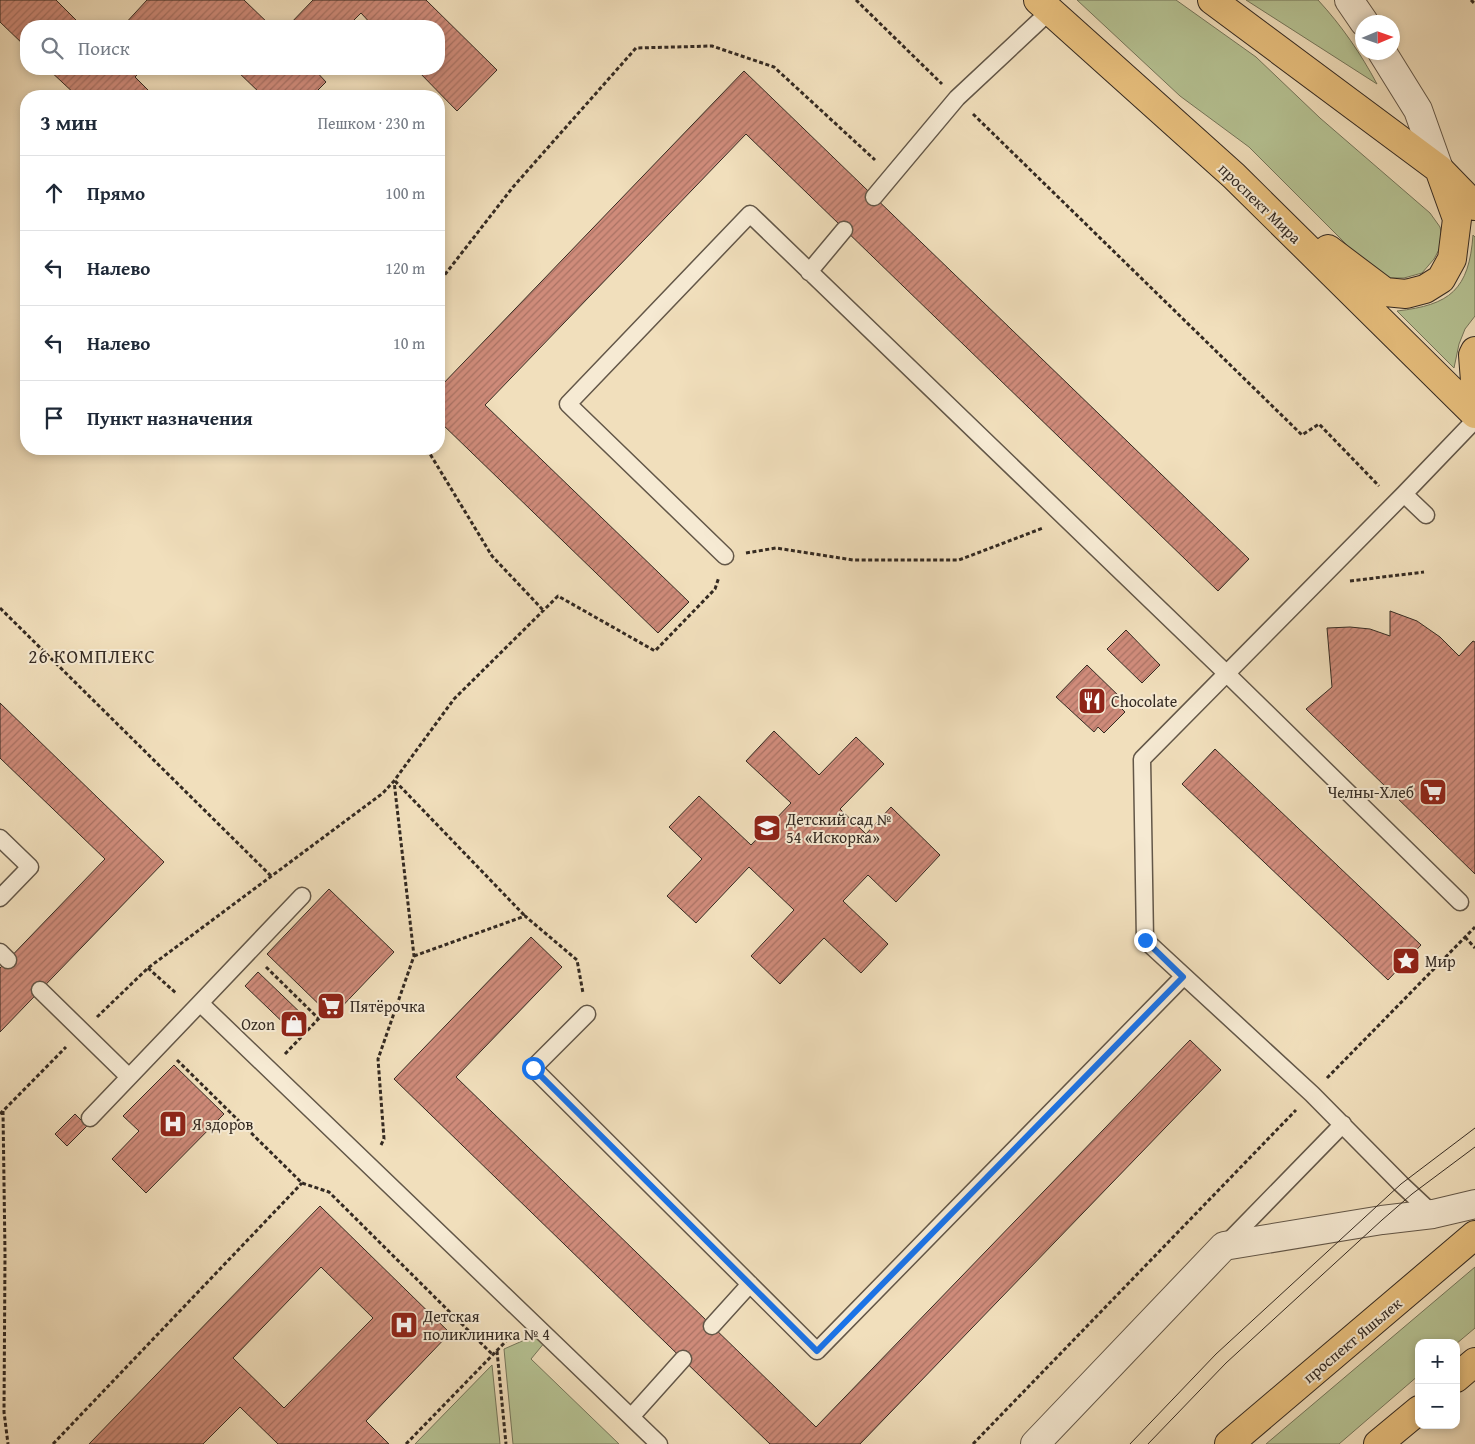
<!DOCTYPE html>
<html lang="ru">
<head>
<meta charset="utf-8">
<style>
  body { margin:0; font-family:"Gentium Book Plus",serif; background:#f6f6f7; color:#1f2937 }
  .controls { position:absolute; right:15px; bottom:15px; display:grid; overflow:hidden; border-radius:10px; box-shadow:0 2px 8px #0003 }
  .controls button { width:45px; height:45px; display:grid; place-items:center; padding:0; border:0; border-bottom:1px solid #e0e1e3; background:#fff; color:#1f2937; font:25px sans-serif }
  .compass { position:absolute; left:1355px; top:15px; width:45px; height:45px; border-radius:50%; background:#fff; box-shadow:0 2px 8px #0003; rotate:88deg }
  .stop { position:absolute; width:15px; height:15px; margin:-11px; border:4px solid #1a73e8; border-radius:50%; background:#fff }
  .stop.end { background:#1a73e8; border-color:#fff; box-shadow:0 1px 5px #0008 }
  .list { margin:0; padding:0; list-style:none }
  h2 { display:flex; justify-content:space-between; align-items:center; height:65px; margin:0; padding:0 20px; font-size:21px }
  h2 small { font-size:16px; font-weight:400; color:#747a83 }
  .list li { display:grid; grid-template-columns:32px 1fr auto; gap:15px; align-items:center; box-sizing:border-box; height:75px; padding:0 20px; border-top:1px solid #e0e1e3 }
  .list b { display:block; font-size:19px; white-space:nowrap }
  .list em { font-size:16px; font-style:normal; color:#747a83 }
  .icon { flex:none; width:28px; height:28px; fill:none; stroke:currentColor; stroke-width:2; stroke-linecap:round; stroke-linejoin:round }
  .map { position:relative; flex:none; width:1475px; height:1444px; overflow:hidden }
  .search { position:absolute; background:#fff; box-shadow:0 2px 8px #0003; left:20px; top:20px; width:425px; height:55px; display:flex; align-items:center; gap:12px; box-sizing:border-box; padding:0 18px; border-radius:20px; color:#747a83; font-size:19px }
  .panel { position:absolute; background:#fff; box-shadow:0 2px 8px #0003; left:20px; top:90px; width:425px; height:365px; border-radius:20px }
  .map>svg:first-child { display:block }
</style>
</head>
<body>
<div class="map">
<svg width="1475" height="1444" viewBox="0 0 1475 1444">
  <defs>
    <pattern id="building-hatch" width="6" height="6" patternUnits="userSpaceOnUse" patternTransform="scale(1.25)"><rect width="6" height="6" fill="#cf8b7a"/><path d="M-1 1l2-2M0 6l6-6M5 7l2-2" fill="none" stroke="#a97264"/></pattern>
  </defs>
  <rect width="100%" height="100%" fill="#f1dfbc"/>
  <filter id="stains"><feTurbulence type="fractalNoise" baseFrequency=".004" numOctaves="4"/><feColorMatrix values="0 0 0 0 .2 0 0 0 0 .09 0 0 0 0 .02 0 0 0 .5 -.17"/></filter>
  <radialGradient id="worn" r=".72"><stop offset=".6" stop-color="#630" stop-opacity="0"/><stop offset="1" stop-color="#630" stop-opacity=".3"/></radialGradient>
  <path fill="#b6c394" stroke="#75765b" d="M1077 0H1176L1256 57 1320 118 1430 213 1440 227 1443 242 1434 259 1422 273 1404 278H1390L1369 267 1249 147 1180 96Z
    M1246 0H1318C1342 26 1361 54 1377 84Z
    M1473 235 1475 237V316L1465 329 1459 344 1454 368 1397 311C1450 305 1469 290 1473 235Z
    M1475 1267V1328L1456 1344 1419 1343V1375L1339 1444H1266Z
    M536 1335 545 1342 531 1359 619 1444H513L504 1349Z
    M492 1365 500 1444H415Z"/>
  <path fill="url(#building-hatch)" stroke="#342a22" fill-rule="evenodd" d="M0 0H56L82 26H26V47L0 22Z
    M147 0H244L271 26H193L188 22 184 26H123Z
    M313 0H426L497 70 457 111 416 69H439V26H373L361 13 348 26H288Z
    M48 69H143L135 77 151 93 148 96H77Z
    M235 69H314L326 82 312 96H263Z
    M744 71 1249 559 1218 591 746 134 485 405 689 602 658 633 439 421V388Z
    M1390 611 1417 621 1440 637 1459 656 1473 641 1475 642V874L1306 709 1332 687 1327 628 1350 627 1370 629 1390 636Z
    M1126 630 1160 665 1142 683 1107 649Z
    M1087 665 1124 701 1119 706 1125 712 1104 733 1098 727 1094 732 1056 697Z
    M0 703 164 862 0 1032V968L105 859 0 758Z
    M774 731 819 775 856 737 884 764 840 809 866 834 891 807 940 855 896 902 868 875 843 901 888 944 861 973 824 938 780 984 751 956 794 910 749 867 696 923 667 896 702 859 669 827 699 796 751 845 791 803 746 761Z
    M1215 749 1421 945 1388 980 1182 784Z
    M329 889 394 952 332 1017 267 954Z
    M531 937 562 967 456 1077 816 1427 1190 1040 1221 1070 860 1444H770L394 1079Z
    M258 972 307 1019 294 1033 245 986Z
    M174 1065 224 1114 146 1193 112 1159 139 1131 123 1116Z
    M75 1114 87 1126 67 1146 55 1134Z
    M320 1206 450 1333 366 1421 389 1444H278L240 1407 203 1444H89ZM321 1267 373 1318 284 1408 233 1358Z"/>
  <g fill="none" stroke-linecap="round" stroke-linejoin="round">
    <defs>
      <path id="service" d="M874 197 957 98 1050 11
        M809 272 844 230
        M1404 494 1426 515
        M725 556 568 404 750 214 1226 673 1460 902
        M0 838 30 867 0 898
        M0 952 8 960
        M40 990 129 1077
        M200 1003 302 896
        M587 1014 533 1068 817 1351 1183 977
        M90 1118 200 1003 659 1444
        M1433 1214 1401 1184 1312 1094 1145 940 1142 759 1404 494 1475 420
        M1226 1244 1343 1124
        M712 1326 750 1284
        M631 1417 683 1359"/>
      <path id="minor" d="M1035 1444 1224 1246 1382 1220 1433 1214 1475 1204"/>
      <path id="tertiary" d="M1349 0 1364 22
        M1382 52 1418 110 1439 169"/>
      <path id="primary" d="M1038 0 1234 176 1475 414
        M1212 0 1439 169 1475 206
        M1328 249 1385 292 1406 294 1425 289 1441 279 1452 259 1457 219 1439 169
        M1475 351 1473 355 1475 381
        M1456 1378 1475 1362
        M1229 1444 1475 1235
        M1378 1444 1419 1410"/>
    </defs>
    <use href="#service" stroke="#635748" stroke-width="19"/>
    <use href="#minor" stroke="#635748" stroke-width="30"/>
    <use href="#tertiary" stroke="#635748" stroke-width="30"/>
    <use href="#primary" stroke="#342a22" stroke-width="30"/>
    <path stroke="#342a22" stroke-width="3" stroke-dasharray="4 2.5" stroke-linecap="butt" d="M856 0 942 84
      M1471 0 1475 4
      M973 114 1302 435 1319 424 1379 486
      M439 293 443 277 513 187 636 48 712 46 774 67 875 160
      M427 449 492 556 543 610
      M746 553 776 548 853 560H959L1043 528
      M1350 581 1424 572
      M0 608 271 876
      M395 781 525 916
      M1465 937 1475 948
      M414 956 525 916 577 960 583 993
      M266 967 319 1019
      M148 968 177 994
      M97 1017 148 968 383 793 394 781 454 699 558 596 655 651 715 589 719 577
      M296 1031 302 1037
      M285 1054 326 1011
      M177 1060 302 1183 329 1192 493 1355
      M1327 1078 1475 927
      M3 1111 5 1254 4 1412 8 1444
      M0 1114 66 1047
      M381 1145 384 1139 378 1059 414 956 394 781
      M497 1351 506 1444
      M53 1444 302 1183
      M406 1444 512 1335
      M973 1444 1296 1110"/>
    <use href="#service" stroke="#f6ead3" stroke-width="16"/>
    <use href="#minor" stroke="#f6ead3" stroke-width="28"/>
    <use href="#tertiary" stroke="#f6ead3" stroke-width="28"/>
    <use href="#primary" stroke="#e8c07e" stroke-width="28"/>
    <path stroke="#342a22" stroke-width="1" d="M1130 1444 1216 1354 1401 1184 1475 1128
      M1148 1444 1226 1363 1382 1220 1412 1194 1475 1147"/>
  </g>
  <g fill="none" stroke-linecap="round" stroke-linejoin="round">
    <path stroke="#1a73e8" stroke-width="6" d="M533 1068 817 1351 1183 977 1145 940"/>
  </g>
  <defs>
    <symbol id="restaurant-square" viewBox="-11 -11 22 22"><rect x="-9" y="-9" width="18" height="18" rx="4" fill="#8f2418" stroke="#f6ead3"/><path d="M-5-6h1v4h1v-4h1v4h1v-4h1v5L-1.5 .5V6h-2V.5L-5-1ZM5-6V6H3V1.5H1.5Q1.5-4 5-6Z" fill="#fff"/></symbol>
    <symbol id="supermarket-square" viewBox="-11 -11 22 22"><rect x="-9" y="-9" width="18" height="18" rx="4" fill="#8f2418" stroke="#f6ead3"/><path d="M-6-5.5h2.5l.6 2H6L4.5 2H-2.5L-4.4-4H-6ZM-1.5 3.2a1.3 1.3 0 1 0 .1 0ZM3 3.2a1.3 1.3 0 1 0 .1 0Z" fill="#fff"/></symbol>
    <symbol id="school-square" viewBox="-11 -11 22 22"><rect x="-9" y="-9" width="18" height="18" rx="4" fill="#8f2418" stroke="#f6ead3"/><path d="M0-5L7-2L0 1L-7-2ZM-4 1L0 2.5L4 1V4Q0 6-4 4Z" fill="#fff"/></symbol>
    <symbol id="sight-square" viewBox="-11 -11 22 22"><rect x="-9" y="-9" width="18" height="18" rx="4" fill="#8f2418" stroke="#f6ead3"/><path d="M0-6L1.8-2.2L6-1.7L2.9 1.2L3.7 5.4L0 3.3L-3.7 5.4L-2.9 1.2L-6-1.7L-1.8-2.2Z" fill="#fff"/></symbol>
    <symbol id="shop-square" viewBox="-11 -11 22 22"><rect x="-9" y="-9" width="18" height="18" rx="4" fill="#8f2418" stroke="#f6ead3"/><path d="M-5-2.5h2.3a2.7 3.5 0 0 1 5.4 0H5L5.5 6h-11ZM-1.5-2.5h3a1.5 2.3 0 0 0-3 0Z" fill="#fff"/></symbol>
    <symbol id="hospital-square" viewBox="-11 -11 22 22"><rect x="-9" y="-9" width="18" height="18" rx="4" fill="#8f2418" stroke="#f6ead3"/><path d="M-5-5h3v3.5h4V-5h3V5h-3V1.5h-4V5h-3Z" fill="#fff"/></symbol>
  </defs>
  <g fill-rule="evenodd">
    <use href="#restaurant-square" x="1076" y="685" width="32" height="32"/>
    <use href="#supermarket-square" x="1417" y="776" width="32" height="32"/>
    <use href="#school-square" x="751" y="812" width="32" height="32"/>
    <use href="#sight-square" x="1390" y="945" width="32" height="32"/>
    <use href="#supermarket-square" x="315" y="990" width="32" height="32"/>
    <use href="#shop-square" x="278" y="1008" width="32" height="32"/>
    <use href="#hospital-square" x="157" y="1108" width="32" height="32"/>
    <use href="#hospital-square" x="388" y="1309" width="32" height="32"/>
  </g>
  <g text-anchor="middle" dominant-baseline="central" stroke-width="4" stroke-linejoin="round" paint-order="stroke">
    <g font-size="16" fill="#342a22" stroke="#f6ead3">
      <text transform="translate(1260 203) rotate(44)">проспект Мира</text>
      <text transform="translate(1352 1340) rotate(-40)">проспект Яшьлек</text>
    </g>
    <g font-size="16" fill="#342a22" stroke="#f6ead3" text-anchor="start">
      <text x="1111" y="701">Chocolate</text>
      <text x="1414" y="792" text-anchor="end">Челны-Хлеб</text>
      <text x="786" y="819">Детский сад №<tspan x="786" dy="18">54 «Искорка»</tspan></text>
      <text x="1425" y="961">Мир</text>
      <text x="350" y="1006">Пятёрочка</text>
      <text x="275" y="1024" text-anchor="end">Ozon</text>
      <text x="192" y="1124">Я здоров</text>
      <text x="423" y="1316">Детская<tspan x="423" dy="18">поликлиника № 4</tspan></text>
    </g>
    <g font-size="19" letter-spacing="1" fill="#342a22" stroke="#f6ead3">
      <text x="92" y="656">26 КОМПЛЕКС</text>
    </g>
  </g>
  <rect width="100%" height="100%" filter="url(#stains)"/>
  <rect width="100%" height="100%" fill="url(#worn)"/>
</svg>
<div class="controls">
<button>+</button>
<button>−</button>
</div>
<svg class="compass" viewBox="-18 -18 36 36"><path d="M0-13l5 13h-10z" fill="#e53935"/><path d="M0 13l5-13h-10z" fill="#747a83"/></svg>
<div class="stop" style="left:533px;top:1068px"></div>
<div class="stop end" style="left:1145px;top:940px"></div>
<div class="search"><svg class="icon" aria-label="search" viewBox="0 0 24 24"><circle cx="10" cy="10" r="6"/><path d="M15 15l6 6"/></svg>Поиск</div>
<section class="panel">
<h2>3 мин<small>Пешком · 230 m</small></h2>
<ul class="list">
<li><svg class="icon" aria-label="ahead" viewBox="0 0 24 24"><path d="M12 20V5M6 11l6-6 6 6"/></svg><div><b>Прямо</b></div><em>100 m</em></li>
<li><svg class="icon" aria-label="left" viewBox="0 0 24 24"><path d="M17 20v-9H6M10 6l-5 5 5 5"/></svg><div><b>Налево</b></div><em>120 m</em></li>
<li><svg class="icon" aria-label="left" viewBox="0 0 24 24"><path d="M17 20v-9H6M10 6l-5 5 5 5"/></svg><div><b>Налево</b></div><em>10 m</em></li>
<li><svg class="icon" aria-label="arrive" viewBox="0 0 24 24"><path d="M6 21V4h12l-3 4 3 4H6"/></svg><div><b>Пункт назначения</b></div></li>
</ul>
</section>
</div>
</body>
</html>
